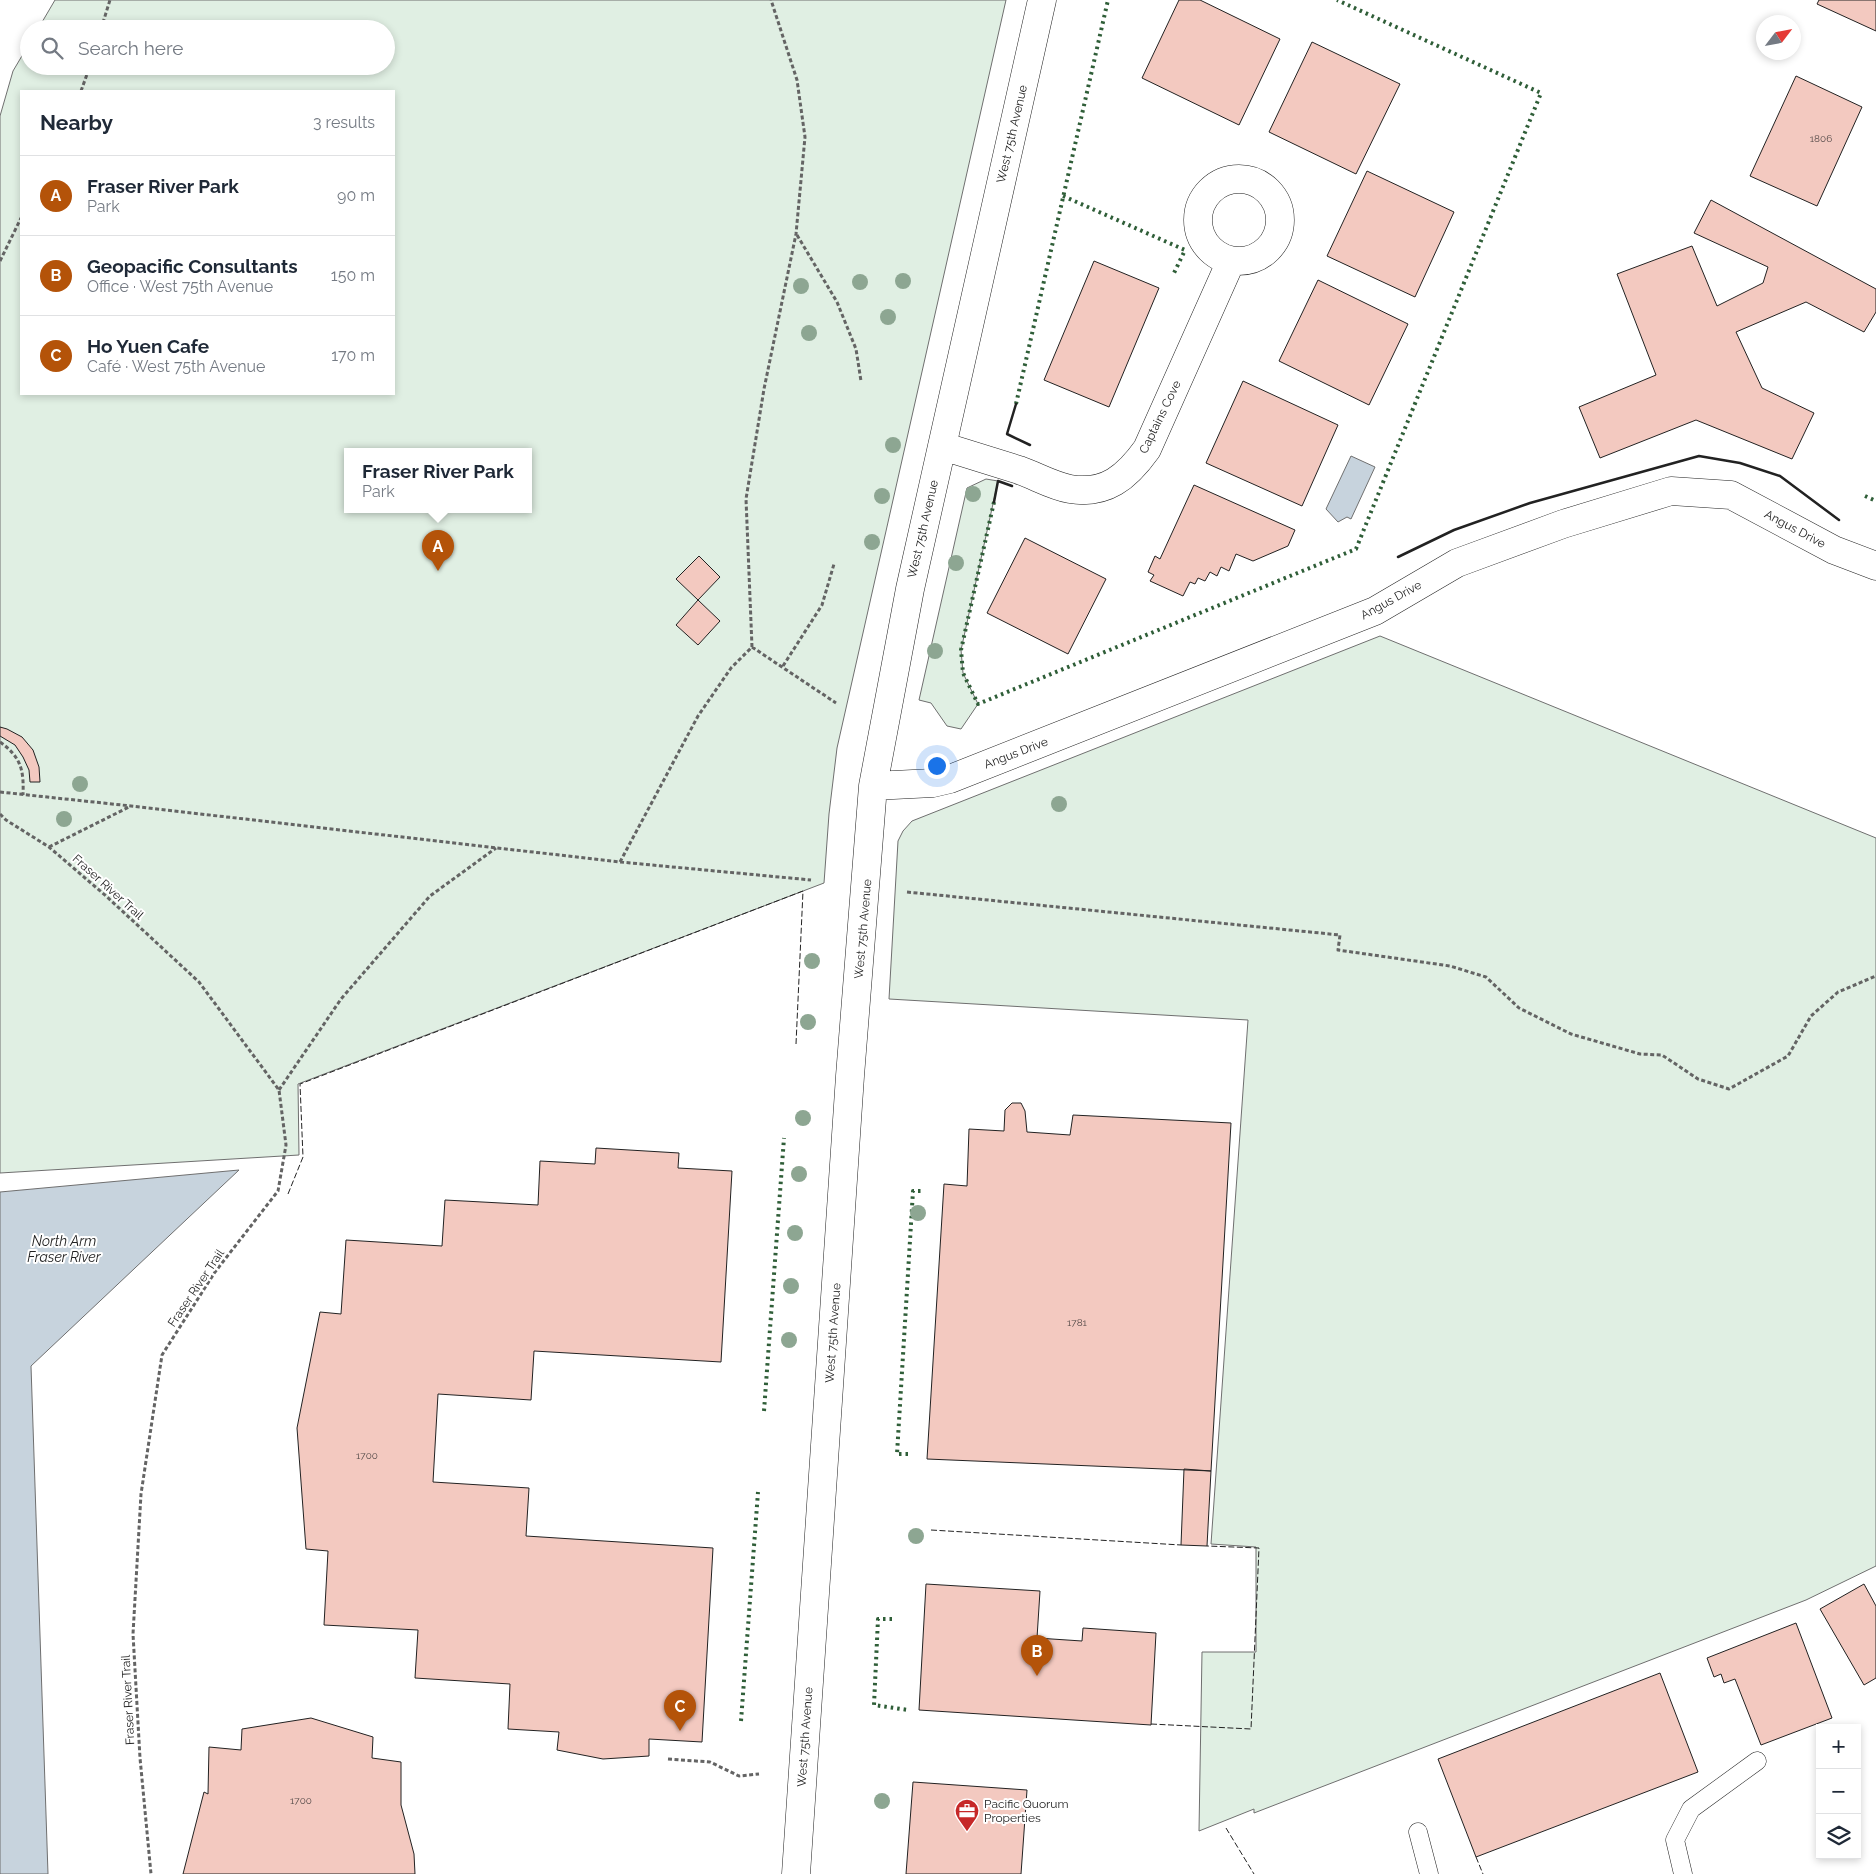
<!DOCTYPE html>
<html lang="en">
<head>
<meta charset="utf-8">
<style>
  body { margin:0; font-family:Raleway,sans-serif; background:#f6f6f7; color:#1f2937 }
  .controls { position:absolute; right:15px; bottom:15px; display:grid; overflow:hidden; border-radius:0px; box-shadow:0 2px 8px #0003 }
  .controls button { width:45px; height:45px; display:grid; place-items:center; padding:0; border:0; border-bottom:1px solid #e0e1e3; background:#fff; color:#1f2937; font:25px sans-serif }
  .compass { position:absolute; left:1756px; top:15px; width:45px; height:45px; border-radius:50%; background:#fff; box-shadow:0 2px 8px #0003; rotate:58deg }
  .you { position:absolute; left:936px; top:765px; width:18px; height:18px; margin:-12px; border:4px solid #fff; border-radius:50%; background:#1a73e8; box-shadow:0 0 0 8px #1a73e833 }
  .badge { display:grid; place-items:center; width:32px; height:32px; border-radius:50%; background:#b45309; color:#fff; font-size:16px; font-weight:700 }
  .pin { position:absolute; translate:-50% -41px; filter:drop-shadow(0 1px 2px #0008) }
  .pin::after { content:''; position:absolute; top:26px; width:18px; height:15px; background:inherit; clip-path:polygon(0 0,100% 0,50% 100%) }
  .popup { position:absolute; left:344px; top:448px; width:188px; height:65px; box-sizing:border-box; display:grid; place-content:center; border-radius:0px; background:#fff; filter:drop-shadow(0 1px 4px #0005); font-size:16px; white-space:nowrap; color:#747a83 }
  .popup b { font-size:19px; color:#1f2937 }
  .popup::after { content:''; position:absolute; left:50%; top:100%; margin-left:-10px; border:10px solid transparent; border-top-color:#fff }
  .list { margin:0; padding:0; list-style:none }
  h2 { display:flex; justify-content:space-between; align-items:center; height:65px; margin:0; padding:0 20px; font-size:21px }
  h2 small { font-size:16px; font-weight:400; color:#747a83 }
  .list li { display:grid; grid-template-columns:32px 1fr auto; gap:15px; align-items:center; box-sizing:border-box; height:80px; padding:0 20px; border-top:1px solid #e0e1e3 }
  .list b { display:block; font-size:19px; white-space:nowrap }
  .list p { margin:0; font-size:16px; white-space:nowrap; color:#747a83 }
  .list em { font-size:16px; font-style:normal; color:#747a83 }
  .icon { flex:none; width:28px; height:28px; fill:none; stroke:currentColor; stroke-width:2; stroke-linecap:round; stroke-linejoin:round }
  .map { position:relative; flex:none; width:1876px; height:1874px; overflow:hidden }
  .search { position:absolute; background:#fff; box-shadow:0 2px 8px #0003; left:20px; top:20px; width:375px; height:55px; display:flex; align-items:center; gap:12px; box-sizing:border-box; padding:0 18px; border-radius:28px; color:#747a83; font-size:19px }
  .panel { position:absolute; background:#fff; box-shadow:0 2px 8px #0003; left:20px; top:90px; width:375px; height:305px; border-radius:0px }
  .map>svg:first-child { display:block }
</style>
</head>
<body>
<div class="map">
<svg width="1876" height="1874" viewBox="0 0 1876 1874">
  <rect width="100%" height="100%" fill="#fff"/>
  <path fill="#e0efe3" stroke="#6f6f6f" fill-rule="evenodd" d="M55 0H1006L837 748 829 814 824 883 298 1084 299 1155 0 1173V116L13 71 29 44V66H386V29H38ZM21 91H394V394H21ZM348 452H528V510H348Z
    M986 479 998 481 961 650 963 673 978 704 961 729 947 726 931 703 919 700 967 488Z
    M1380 636 1876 838V1566L1806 1600 1254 1813V1809L1199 1831 1202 1652H1256V1547L1211 1544 1248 1020 889 999 898 841 903 831 912 821Z"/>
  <path fill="#c7d3dd" stroke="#6f6f6f" d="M1351 456 1375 467 1351 519 1347 517 1338 522 1326 509Z
    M239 1170 31 1366 48 1874H0V1192Z"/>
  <path fill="#f3c9c0" stroke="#222" d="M1179 0H1200L1280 39 1239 125 1142 78Z
    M1819 0H1876V31L1817 4Z
    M1312 42 1400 84 1356 174 1269 132Z
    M1796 76 1862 107 1817 206 1750 176Z
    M1367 171 1454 212 1415 297 1327 256Z
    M1711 200 1876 289V312L1864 332 1806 302 1736 332 1762 388 1814 413 1792 459 1696 420 1600 458 1579 407 1656 375 1617 274 1692 246 1717 306 1763 283 1768 267 1694 233Z
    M1094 261 1159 288 1109 407 1044 380Z
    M1318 280 1408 324 1369 405 1279 361Z
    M1243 381 1338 425 1302 506 1206 463Z
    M1194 485 1295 530 1288 546 1253 561 1236 554 1229 571 1221 567 1217 576 1210 572 1205 581 1198 578 1195 584 1190 582 1183 596 1150 581 1154 575 1148 572 1155 556 1160 559Z
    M1025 538 1106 579 1068 654 987 613Z
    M699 556 720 577 698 600 676 579Z
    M698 600 720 621 698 645 676 625Z
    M0 727 7 729 22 737 33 750 39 767 40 782H30L29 770 23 757 15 745 0 736Z
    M1012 1103H1021L1025 1111 1027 1132 1070 1135 1073 1115 1231 1123 1211 1471 927 1459 944 1184 967 1186 969 1129 1004 1131 1005 1110Z
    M596 1148 679 1153 678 1168 732 1171 721 1362 534 1351 531 1400 438 1394 433 1482 529 1488 526 1536 713 1548 702 1742 649 1739V1756L603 1759 557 1750 559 1732 508 1729 510 1684 415 1678 418 1630 324 1625 328 1551 306 1549 297 1428 320 1312 341 1314 346 1240 442 1246 445 1200 538 1205 540 1161 595 1164Z
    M1184 1469 1211 1471 1207 1546 1181 1545Z
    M926 1584 1040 1591 1037 1638 1082 1641 1083 1628 1156 1633 1151 1725 919 1710Z
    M1864 1584 1876 1606V1678L1864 1685 1820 1609Z
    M1796 1623 1832 1718 1761 1745 1735 1679 1724 1683 1721 1674 1714 1677 1707 1658Z
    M1660 1673 1698 1772 1476 1857 1438 1759Z
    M311 1718 373 1737 372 1758 401 1762V1805L414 1854 415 1874H183L204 1792 208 1794 209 1747 241 1750 242 1729Z
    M913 1782 1027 1790 1021 1874H906Z"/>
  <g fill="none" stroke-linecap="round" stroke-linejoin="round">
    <defs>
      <path id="service" d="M1418 1832 1429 1874
        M1683 1874 1675 1840 1691 1809 1757 1761"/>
      <path id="minor" d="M1198 220a41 41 0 1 1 82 0a41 41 0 1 1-82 0Z
        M942 446C968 454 994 462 1019 470 1036 476 1053 486 1070 489 1106 495 1127 477 1147 449L1231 261
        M873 786 933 783 950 779 1375 611 1457 563 1563 524 1671 491 1731 495 1834 550 1876 566
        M796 1874 850 1076 873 786 910 589 1042 0"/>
    </defs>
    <use href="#service" stroke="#222" stroke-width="19"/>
    <use href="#minor" stroke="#222" stroke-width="29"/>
    <path stroke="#646464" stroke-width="3" stroke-dasharray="4 2.5" stroke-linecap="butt" d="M101 29 110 0
      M81 91 90 66
      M797 235 837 302 856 349 861 381
      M0 261 21 218
      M752 647 836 703
      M783 666 822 605 834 564
      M0 742C21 757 24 770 23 795
      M0 792 131 806 620 862 811 880
      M0 814 6 820 49 847 106 896 199 982 279 1090 286 1145 278 1191 215 1272 162 1355 141 1494 133 1634 140 1758 151 1874
      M49 847 131 806
      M620 862 698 716 731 668 752 647 746 499 764 389 796 234 805 137 797 80 771 0
      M907 892 1340 935 1338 950 1450 966 1486 977 1519 1008 1571 1034 1640 1054 1662 1055 1698 1079 1729 1089 1788 1056 1811 1016 1838 992 1876 976
      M279 1090 341 999 430 896 496 848
      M668 1759 710 1762 739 1776 759 1774"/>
    <use href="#service" stroke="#fff" stroke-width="18"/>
    <use href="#minor" stroke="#fff" stroke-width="28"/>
    <path stroke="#2f5e38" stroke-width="4" stroke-dasharray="2.5 4" stroke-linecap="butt" d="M1063 196 1185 250 1174 273
      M1016 404 1108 0
      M1865 496 1876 501
      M994 502 961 650 963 673 978 704 1356 549 1541 93 1337 0
      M764 1411 784 1138
      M908 1454H897L913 1191H924
      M892 1619H878L874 1705 908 1710
      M741 1721 758 1492"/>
    <path stroke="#222" stroke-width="1" stroke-dasharray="6 2.5" stroke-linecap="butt" d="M288 1194 303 1157 300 1084 803 891 796 1044
      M931 1530 1181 1545
      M1151 1724 1251 1729 1259 1548 1207 1546
      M1226 1828 1254 1874
      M1476 1857 1483 1874"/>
    <path stroke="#222" stroke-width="2.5" d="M1016 404 1007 434 1030 445
      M994 502 998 481 1012 486
      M1398 557 1454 530 1530 503 1699 456 1740 463 1780 476 1839 520"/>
  </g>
  <g fill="#8da692">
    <circle cx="903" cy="281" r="8"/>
    <circle cx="860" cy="282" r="8"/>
    <circle cx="801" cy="286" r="8"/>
    <circle cx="888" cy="317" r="8"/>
    <circle cx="809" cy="333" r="8"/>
    <circle cx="893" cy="445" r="8"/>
    <circle cx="973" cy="494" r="8"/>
    <circle cx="882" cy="496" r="8"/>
    <circle cx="872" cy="542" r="8"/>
    <circle cx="956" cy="563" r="8"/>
    <circle cx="935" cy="651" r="8"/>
    <circle cx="80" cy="784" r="8"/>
    <circle cx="1059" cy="804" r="8"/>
    <circle cx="64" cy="819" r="8"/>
    <circle cx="812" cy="961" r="8"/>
    <circle cx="808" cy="1022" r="8"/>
    <circle cx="803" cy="1118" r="8"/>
    <circle cx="799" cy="1174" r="8"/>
    <circle cx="918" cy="1213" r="8"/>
    <circle cx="795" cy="1233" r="8"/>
    <circle cx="791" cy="1286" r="8"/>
    <circle cx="789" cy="1340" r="8"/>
    <circle cx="916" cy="1536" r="8"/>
    <circle cx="882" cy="1801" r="8"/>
  </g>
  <defs>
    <symbol id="office-pin" viewBox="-11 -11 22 30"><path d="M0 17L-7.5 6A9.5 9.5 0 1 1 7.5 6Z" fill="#c62828" stroke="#fff"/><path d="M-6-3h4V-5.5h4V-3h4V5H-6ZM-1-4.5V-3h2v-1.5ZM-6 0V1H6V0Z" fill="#fff"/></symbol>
  </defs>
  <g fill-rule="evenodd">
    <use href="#office-pin" x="953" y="1797" width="28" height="38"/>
  </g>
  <g text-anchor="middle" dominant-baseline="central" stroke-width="4" stroke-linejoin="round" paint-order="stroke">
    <g font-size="10" fill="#564c4a">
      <text x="1821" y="138">1806</text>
      <text x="1077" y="1322">1781</text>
      <text x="367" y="1455">1700</text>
      <text x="301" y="1800">1700</text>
    </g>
    <g font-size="12" fill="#222" stroke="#fff">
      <text transform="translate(1012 134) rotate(-77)">West 75th Avenue</text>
      <text transform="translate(1160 417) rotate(-64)">Captains Cove</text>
      <text transform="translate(923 529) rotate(-77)">West 75th Avenue</text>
      <text transform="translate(1795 529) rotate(28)">Angus Drive</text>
      <text transform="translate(1391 600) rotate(-29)">Angus Drive</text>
      <text transform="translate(1016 753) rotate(-21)">Angus Drive</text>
      <text transform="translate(108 887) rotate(42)">Fraser River Trail</text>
      <text transform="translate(863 929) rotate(-85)">West 75th Avenue</text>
      <text transform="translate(196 1288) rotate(-56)">Fraser River Trail</text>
      <text transform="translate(833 1333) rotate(-86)">West 75th Avenue</text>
      <text transform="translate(128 1700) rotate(-93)">Fraser River Trail</text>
      <text transform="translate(805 1737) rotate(-86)">West 75th Avenue</text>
    </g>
    <g font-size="12" fill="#222" stroke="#fff" text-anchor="start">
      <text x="984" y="1804">Pacific Quorum<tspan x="984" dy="14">Properties</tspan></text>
    </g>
    <g font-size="14" font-style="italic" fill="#222" stroke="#fff">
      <text x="64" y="1241">North Arm<tspan x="64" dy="16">Fraser River</tspan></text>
    </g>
  </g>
</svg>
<div class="controls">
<button>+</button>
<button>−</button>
<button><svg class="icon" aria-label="layers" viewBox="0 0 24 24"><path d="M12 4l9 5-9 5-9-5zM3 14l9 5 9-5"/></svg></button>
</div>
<svg class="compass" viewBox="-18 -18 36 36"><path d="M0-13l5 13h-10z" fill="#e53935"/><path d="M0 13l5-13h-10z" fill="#747a83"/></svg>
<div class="you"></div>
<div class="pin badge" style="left:438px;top:571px">A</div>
<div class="popup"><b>Fraser River Park</b>Park</div>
<div class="pin badge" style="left:1037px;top:1676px">B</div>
<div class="pin badge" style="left:680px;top:1731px">C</div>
<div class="search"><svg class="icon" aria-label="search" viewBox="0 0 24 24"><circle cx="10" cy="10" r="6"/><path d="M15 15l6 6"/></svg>Search here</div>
<section class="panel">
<h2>Nearby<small>3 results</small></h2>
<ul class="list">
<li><span class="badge">A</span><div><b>Fraser River Park</b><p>Park</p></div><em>90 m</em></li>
<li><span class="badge">B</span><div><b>Geopacific Consultants</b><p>Office · West 75th Avenue</p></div><em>150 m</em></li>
<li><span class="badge">C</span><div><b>Ho Yuen Cafe</b><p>Café · West 75th Avenue</p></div><em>170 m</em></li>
</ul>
</section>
</div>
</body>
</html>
